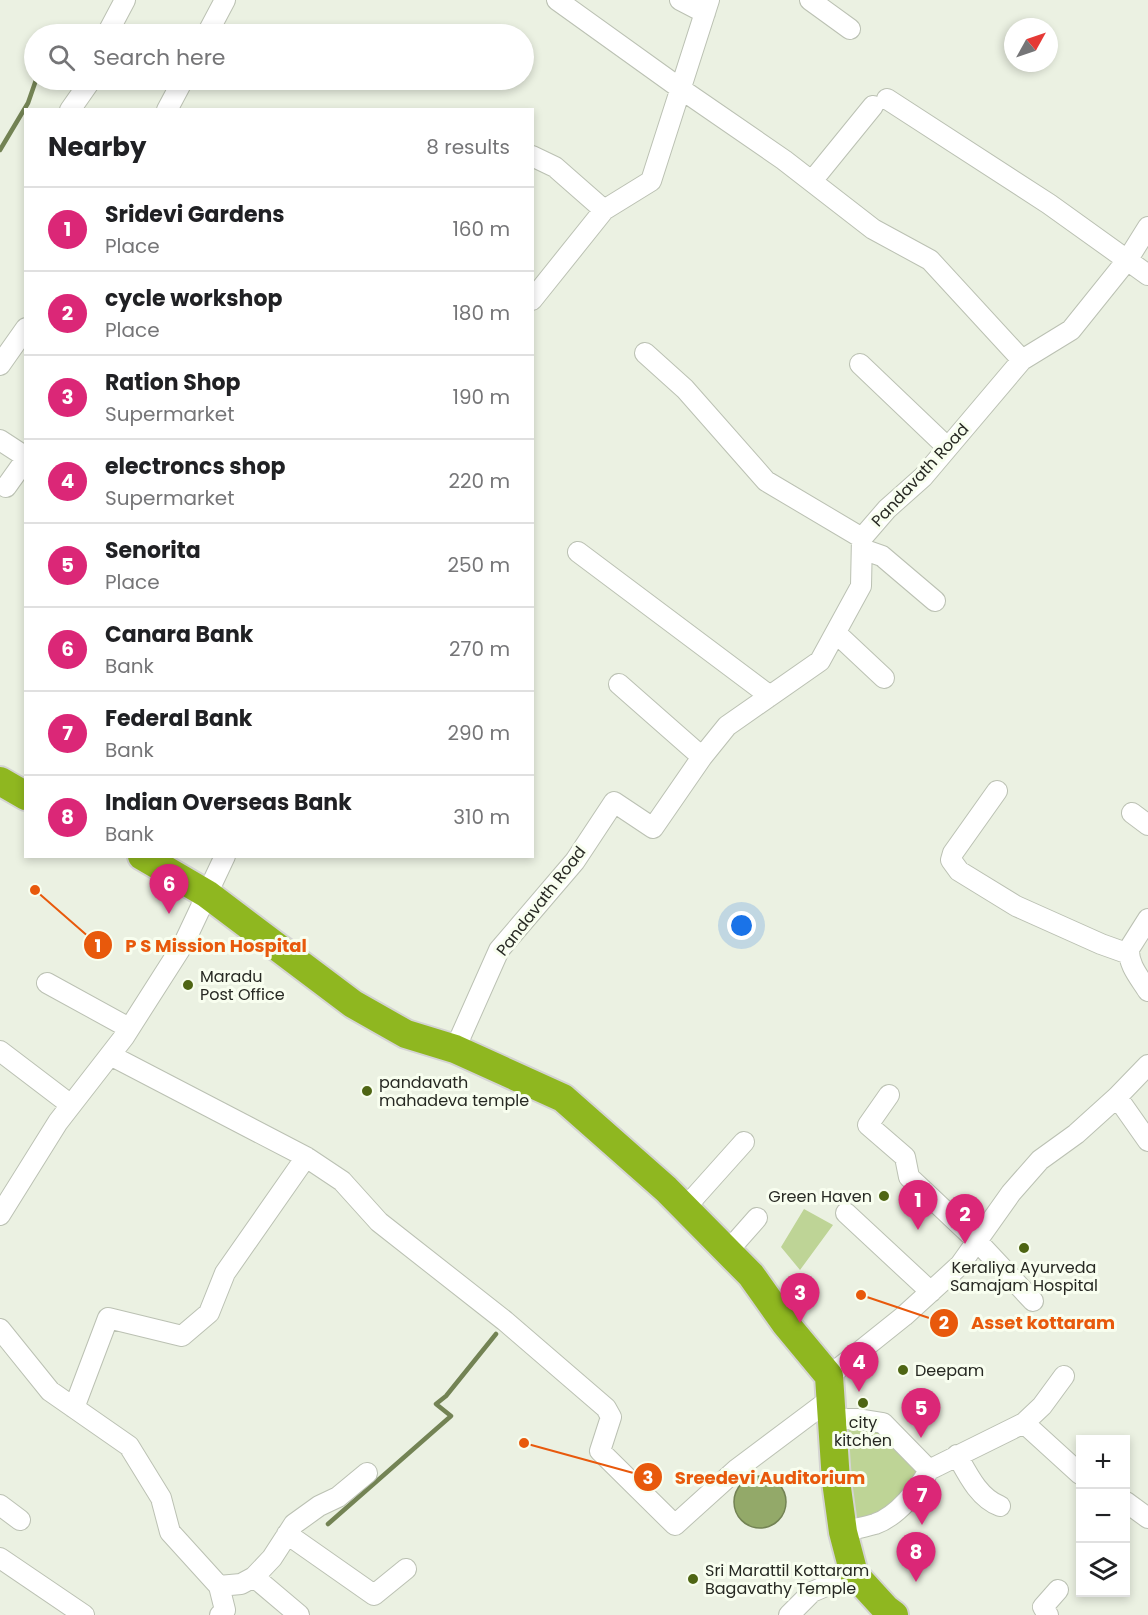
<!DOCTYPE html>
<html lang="en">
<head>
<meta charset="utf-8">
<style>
  body { margin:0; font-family:Poppins,sans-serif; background:#f2f2f2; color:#202124 }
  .controls { position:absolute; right:18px; bottom:18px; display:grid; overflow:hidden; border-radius:0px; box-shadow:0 3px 9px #0003 }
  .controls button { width:54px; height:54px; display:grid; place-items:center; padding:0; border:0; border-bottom:2px solid #e0e0e0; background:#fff; color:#202124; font:30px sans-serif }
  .compass { position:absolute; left:1004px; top:18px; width:54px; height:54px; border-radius:50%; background:#fff; box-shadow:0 3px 9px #0003; rotate:50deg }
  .you { position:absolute; left:742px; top:926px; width:21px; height:21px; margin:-15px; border:4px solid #fff; border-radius:50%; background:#1a73e8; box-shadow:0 0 0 9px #1a73e833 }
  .badge { display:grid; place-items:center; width:39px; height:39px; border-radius:50%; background:#db2777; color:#fff; font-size:20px; font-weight:700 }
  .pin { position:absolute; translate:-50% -50px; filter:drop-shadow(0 2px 3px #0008) }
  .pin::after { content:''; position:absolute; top:32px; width:21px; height:18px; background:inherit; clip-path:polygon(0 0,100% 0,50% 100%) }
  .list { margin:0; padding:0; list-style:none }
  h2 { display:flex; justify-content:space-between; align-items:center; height:78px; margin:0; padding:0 24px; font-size:26px }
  h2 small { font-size:20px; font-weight:400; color:#757577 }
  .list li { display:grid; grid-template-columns:39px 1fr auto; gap:18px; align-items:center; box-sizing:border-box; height:84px; padding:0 24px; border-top:2px solid #e0e0e0 }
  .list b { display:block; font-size:22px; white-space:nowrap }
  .list p { margin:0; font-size:20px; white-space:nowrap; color:#757577 }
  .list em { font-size:20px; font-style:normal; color:#757577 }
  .icon { flex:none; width:33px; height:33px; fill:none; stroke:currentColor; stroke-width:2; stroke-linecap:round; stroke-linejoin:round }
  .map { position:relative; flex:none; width:1148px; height:1615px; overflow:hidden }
  .search { position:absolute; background:#fff; box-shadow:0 3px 9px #0003; left:24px; top:24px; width:510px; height:66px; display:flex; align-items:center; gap:15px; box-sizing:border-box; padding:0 21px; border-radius:33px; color:#757577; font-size:22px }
  .panel { position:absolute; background:#fff; box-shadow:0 3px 9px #0003; left:24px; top:108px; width:510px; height:750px; border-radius:0px }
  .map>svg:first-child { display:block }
</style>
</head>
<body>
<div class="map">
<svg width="1148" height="1615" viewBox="0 0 1148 1615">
  <rect width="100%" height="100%" fill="#ebf1e2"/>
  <path fill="#bed496" d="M804 1209 833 1225 800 1270 781 1247Z
    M871 1425 917 1460 916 1485 892 1510 853 1522 844 1428Z"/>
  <path fill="#93a969" stroke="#738354" stroke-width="1.5" d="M734 1502a26 26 0 1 1 52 0a26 26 0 1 1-52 0Z"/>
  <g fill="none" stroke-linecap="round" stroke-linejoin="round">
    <path stroke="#738354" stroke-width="4.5" d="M0 150 28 103 36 80
      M328 1524 451 1416 436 1404 446 1396 496 1334"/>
    <defs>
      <path id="minor" d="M557 0 681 89 784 160 873 229 930 260 1022 360
        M680 0 705 13
        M810 0 850 29
        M107 34 125 0
        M207 34 225 0
        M887 99 1049 204 1148 275
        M70 110 91 80
        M167 110 183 80
        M532 156 555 167 604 210
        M812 181 873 106
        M532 300 604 210 651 181 709 0
        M645 353 685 389 766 481 862 538
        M860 364 947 447
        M0 365 26 328
        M0 440 26 457
        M6 487 26 459
        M862 549 882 556 935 601
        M578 552 770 696
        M836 633 884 678
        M619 684 702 757
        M997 791 953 853 951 860 959 871 1016 906 1101 944 1129 954
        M1132 813 1148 825
        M1148 919 1129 949C1128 965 1140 978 1148 991
        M47 983 129 1028
        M455 1049 499 950 575 861 614 802 653 828 702 757 727 726 820 661 861 586 862 538 887 509 923 477 1022 360 1071 330 1128 259 1148 227
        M0 1051 71 1105
        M110 1055 306 1157 342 1181 379 1222 505 1321 606 1408 611 1417 600 1451 675 1525 737 1469 829 1400
        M889 1095 868 1125 905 1157 909 1177 977 1241 1033 1301
        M1117 1097 1148 1141
        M684 1209 744 1142
        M846 1213 931 1292
        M0 1215 58 1122 124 1037 184 943 225 856
        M727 1252 757 1218
        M0 1329 50 1391 129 1446 161 1498 170 1532 219 1586 225 1610 220 1615
        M829 1376 904 1316 960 1265 1011 1193 1040 1160 1076 1134 1117 1097 1148 1065
        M74 1408 108 1318 182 1336 209 1313 225 1273 306 1157
        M831 1419H858L883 1423 929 1470
        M1024 1423 1042 1406 1064 1376
        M957 1455C968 1475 979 1498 1000 1506
        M1126 1502 1148 1518
        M0 1505 20 1520
        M843 1532C853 1529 865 1527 875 1524 898 1516 918 1490 929 1470L1024 1423 1080 1474
        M287 1534 374 1595 406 1569
        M0 1558 84 1615
        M254 1577 299 1615
        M219 1586 241 1584 254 1577 272 1558 294 1524 319 1506 338 1497 367 1473
        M789 1615 812 1592 854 1574
        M1048 1615 1043 1607 1058 1590"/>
      <path id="highway" d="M0 781 26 796
        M142 856 207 894 353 1004 406 1034 455 1049 563 1098 666 1189 751 1275 785 1323 829 1376 836 1481 843 1532 854 1574 886 1609 894 1615"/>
    </defs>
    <use href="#minor" stroke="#bbc1b3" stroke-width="22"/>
    <use href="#highway" stroke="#d4d4d3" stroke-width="32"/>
    <use href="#minor" stroke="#fff" stroke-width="20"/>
    <use href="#highway" stroke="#8fb720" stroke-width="28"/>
  </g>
  <g fill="#4e6513" stroke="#f8feef" stroke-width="2">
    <circle cx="188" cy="985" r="6"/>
    <circle cx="367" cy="1091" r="6"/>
    <circle cx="884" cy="1196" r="6"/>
    <circle cx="1024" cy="1248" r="6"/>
    <circle cx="903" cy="1370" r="6"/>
    <circle cx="863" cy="1403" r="6"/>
    <circle cx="693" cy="1579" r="6"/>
  </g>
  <g text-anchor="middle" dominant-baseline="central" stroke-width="6" stroke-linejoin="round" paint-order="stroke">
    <g font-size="16" fill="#272923" stroke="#f8feef">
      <text transform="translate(920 475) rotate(-47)">Pandavath Road</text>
      <text transform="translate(541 901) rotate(-52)">Pandavath Road</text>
    </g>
    <g font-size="16" fill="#272923" stroke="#f8feef" text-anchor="start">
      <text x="200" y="976">Maradu<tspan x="200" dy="18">Post Office</tspan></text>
      <text x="379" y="1082">pandavath<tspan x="379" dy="18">mahadeva temple</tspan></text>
      <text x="872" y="1196" text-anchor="end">Green Haven</text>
      <text x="1024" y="1267" text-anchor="middle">Keraliya Ayurveda<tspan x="1024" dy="18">Samajam Hospital</tspan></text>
      <text x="915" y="1370">Deepam</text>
      <text x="863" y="1422" text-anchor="middle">city<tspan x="863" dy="18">kitchen</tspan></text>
      <text x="705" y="1570">Sri Marattil Kottaram<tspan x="705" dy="18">Bagavathy Temple</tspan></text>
    </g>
  </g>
  <path fill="none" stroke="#e8590c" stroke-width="2" d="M35 890L98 945M861 1295L944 1323M524 1443L648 1477"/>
  <g fill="#e8590c" stroke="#f8feef" stroke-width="2">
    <circle cx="35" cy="890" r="6"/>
    <circle cx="861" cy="1295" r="6"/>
    <circle cx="524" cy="1443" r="6"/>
    <circle cx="98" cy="945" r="15"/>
    <circle cx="944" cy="1323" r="15"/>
    <circle cx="648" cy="1477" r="15"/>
  </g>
  <g font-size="18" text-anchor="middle" font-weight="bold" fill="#fff">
    <text x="98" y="952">1</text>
    <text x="944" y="1329">2</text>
    <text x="648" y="1484">3</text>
  </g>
  <g font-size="18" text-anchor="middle" font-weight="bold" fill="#e8590c" stroke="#f8feef" stroke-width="6" stroke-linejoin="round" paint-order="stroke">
    <text x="216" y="952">P S Mission Hospital</text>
    <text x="1043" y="1329">Asset kottaram</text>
    <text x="770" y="1484">Sreedevi Auditorium</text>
  </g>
</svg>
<div class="controls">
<button>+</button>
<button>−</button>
<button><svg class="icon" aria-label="layers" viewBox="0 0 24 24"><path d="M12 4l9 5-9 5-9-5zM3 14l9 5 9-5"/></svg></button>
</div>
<svg class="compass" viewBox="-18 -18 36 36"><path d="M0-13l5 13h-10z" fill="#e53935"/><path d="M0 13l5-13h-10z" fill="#757577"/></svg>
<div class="you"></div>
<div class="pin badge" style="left:918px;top:1230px">1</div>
<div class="pin badge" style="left:965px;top:1244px">2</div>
<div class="pin badge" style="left:800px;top:1323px">3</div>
<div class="pin badge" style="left:859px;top:1392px">4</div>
<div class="pin badge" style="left:921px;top:1438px">5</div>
<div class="pin badge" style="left:169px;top:914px">6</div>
<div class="pin badge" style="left:922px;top:1525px">7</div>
<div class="pin badge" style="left:916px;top:1582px">8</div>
<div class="search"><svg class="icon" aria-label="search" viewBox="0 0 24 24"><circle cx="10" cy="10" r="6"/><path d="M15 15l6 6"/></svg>Search here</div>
<section class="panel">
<h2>Nearby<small>8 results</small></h2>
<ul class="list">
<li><span class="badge">1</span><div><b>Sridevi Gardens</b><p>Place</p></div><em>160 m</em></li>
<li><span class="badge">2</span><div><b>cycle workshop</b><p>Place</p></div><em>180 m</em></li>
<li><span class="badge">3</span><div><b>Ration Shop</b><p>Supermarket</p></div><em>190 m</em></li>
<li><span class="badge">4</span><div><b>electroncs shop</b><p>Supermarket</p></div><em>220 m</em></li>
<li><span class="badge">5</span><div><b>Senorita</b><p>Place</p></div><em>250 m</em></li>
<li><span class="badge">6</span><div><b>Canara Bank</b><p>Bank</p></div><em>270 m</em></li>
<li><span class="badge">7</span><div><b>Federal Bank</b><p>Bank</p></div><em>290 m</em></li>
<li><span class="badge">8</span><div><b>Indian Overseas Bank</b><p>Bank</p></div><em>310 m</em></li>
</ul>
</section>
</div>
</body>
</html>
